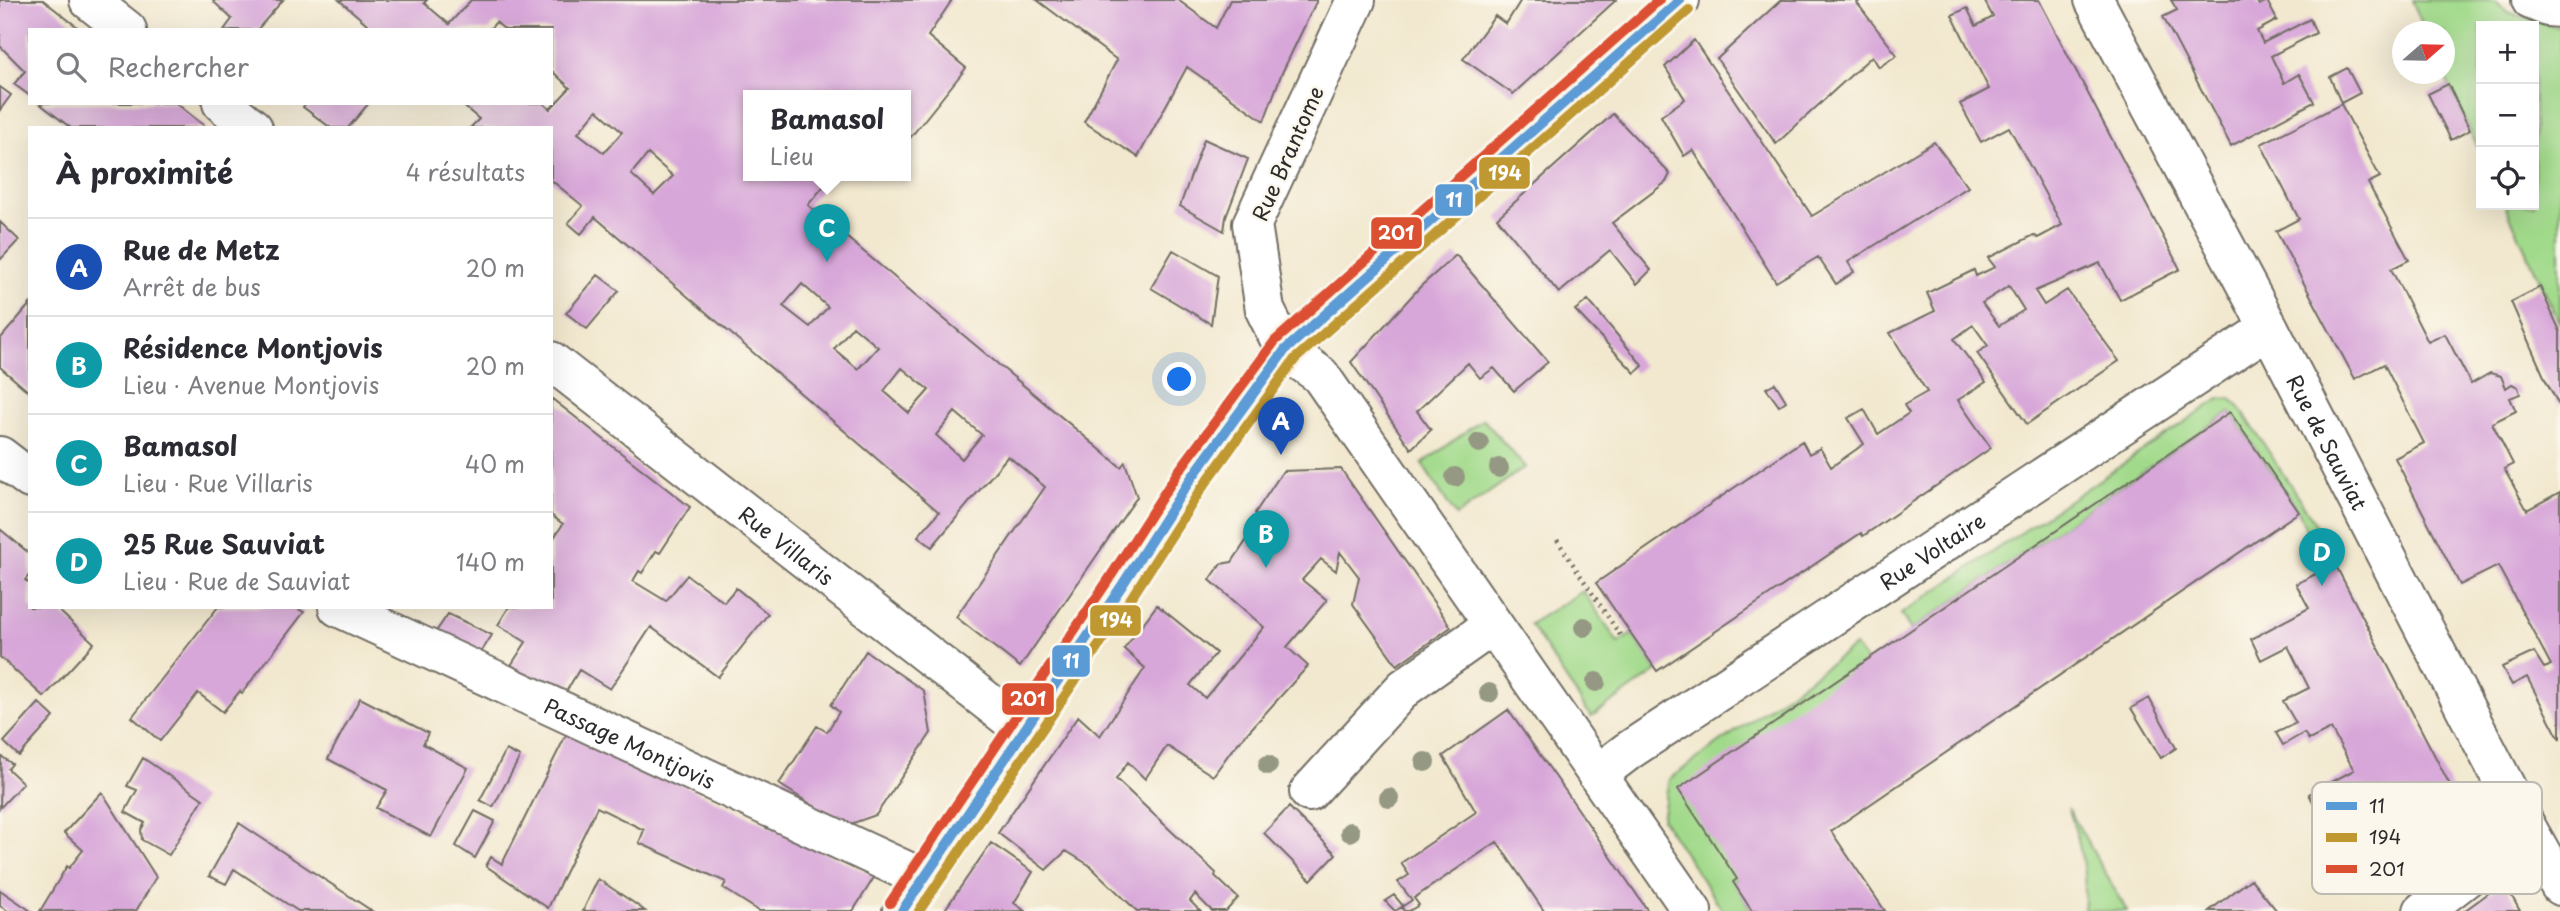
<!DOCTYPE html>
<html lang="fr">
<head>
<meta charset="utf-8">
<style>
  body { margin:0; font-family:"Playpen Sans",sans-serif; background:#f2f2f3; color:#2b2b33 }
  .controls { position:absolute; right:21px; top:21px; display:grid; overflow:hidden; border-radius:0px; box-shadow:0 7px 28px #0002 }
  .controls button { width:63px; height:63px; display:grid; place-items:center; padding:0; border:0; border-bottom:2px solid #e1e1e2; background:#fff; color:#2b2b33; font:35px sans-serif }
  .compass { position:absolute; left:2392px; top:21px; width:63px; height:63px; border-radius:50%; background:#fff; box-shadow:0 7px 28px #0002; rotate:70deg }
  .you { position:absolute; left:1180px; top:380px; width:24px; height:24px; margin:-18px; border:5px solid #fff; border-radius:50%; background:#1a73e8; box-shadow:0 0 0 10px #1a73e833 }
  .badge { display:grid; place-items:center; width:46px; height:46px; border-radius:50%; background:#7c3aed; color:#fff; font-size:23px; font-weight:700 }
  .pin { position:absolute; translate:-50% -58px; filter:drop-shadow(0 2px 4px #0008) }
  .pin::after { content:''; position:absolute; top:37px; width:24px; height:21px; background:inherit; clip-path:polygon(0 0,100% 0,50% 100%) }
  .popup { position:absolute; left:743px; top:90px; width:168px; height:91px; box-sizing:border-box; display:grid; place-content:center; border-radius:0px; background:#fff; filter:drop-shadow(0 2px 5px #0005); font-size:23px; white-space:nowrap; color:#7c7c81 }
  .popup b { font-size:26px; color:#2b2b33 }
  .popup::after { content:''; position:absolute; left:50%; top:100%; margin-left:-14px; border:14px solid transparent; border-top-color:#fff }
  .list { margin:0; padding:0; list-style:none }
  h2 { display:flex; justify-content:space-between; align-items:center; height:91px; margin:0; padding:0 28px; font-size:30px }
  h2 small { font-size:23px; font-weight:400; color:#7c7c81 }
  .list li { display:grid; grid-template-columns:46px 1fr auto; gap:21px; align-items:center; box-sizing:border-box; height:98px; padding:0 28px; border-top:2px solid #e1e1e2 }
  .list b { display:block; font-size:26px; white-space:nowrap }
  .list p { margin:0; font-size:23px; white-space:nowrap; color:#7c7c81 }
  .list em { font-size:23px; font-style:normal; color:#7c7c81 }
  .icon { flex:none; width:38px; height:38px; fill:none; stroke:currentColor; stroke-width:2; stroke-linecap:round; stroke-linejoin:round }
  .map { position:relative; flex:none; width:2560px; height:911px; overflow:hidden }
  .search { position:absolute; background:#fff; box-shadow:0 7px 28px #0002; left:28px; top:28px; width:525px; height:77px; display:flex; align-items:center; gap:18px; box-sizing:border-box; padding:0 24px; border-radius:0px; color:#7c7c81; font-size:26px }
  .panel { position:absolute; background:#fff; box-shadow:0 7px 28px #0002; left:28px; top:126px; width:525px; height:483px; border-radius:0px }
  .map>svg:first-child { display:block }
</style>
</head>
<body>
<div class="map">
<svg width="2560" height="911" viewBox="0 0 2560 911">
  <rect width="100%" height="100%" fill="#fbf7ec"/>
  <filter id="ink" filterUnits="userSpaceOnUse"><feTurbulence type="fractalNoise" baseFrequency=".0143" numOctaves="2"/><feDisplacementMap in="SourceGraphic" scale="14" xChannelSelector="R" yChannelSelector="G"/><feConvolveMatrix kernelMatrix="1 2 1 2 8 2 1 2 1" color-interpolation-filters="sRGB"/></filter>
  <filter id="wash" filterUnits="userSpaceOnUse"><feTurbulence type="fractalNoise" baseFrequency=".00686" numOctaves="4" result="noise"/><feDisplacementMap in="SourceGraphic" scale="28" xChannelSelector="R" yChannelSelector="G"/><feGaussianBlur stdDeviation="1.57" result="paint"/><feColorMatrix in="noise" values="0 0 0 0 0 0 0 0 0 0 0 0 0 0 0 0 0 1.4 0 .05"/><feComposite in="paint" operator="in"/></filter>
  <g filter="url(#wash)">
    <rect width="100%" height="100%" fill="#f2e8cf"/>
    <path fill="#a2da8b" stroke="#66825b" stroke-width="2" d="M2412 0H2495L2507 12 2560 28V324L2505 205H2534V26H2481V154L2444 74V32L2425 31Z
      M2231 398 2241 409 2324 537 2314 546 2299 512 2230 412 1911 630 1901 614 2219 399Z
      M1483 419 1525 467 1456 516 1422 464Z
      M1583 591 1618 643 1632 634 1657 671 1591 717 1530 624Z
      M1855 646 1866 661 1734 882 1752 911H1723L1662 819 1669 779Z
      M2068 808 2127 911H2084C2088 875 2080 841 2068 808Z"/>
    <g id="blocks">
      <path fill="#d8a7d9" fill-rule="evenodd" d="M0 0H43L81 30H30V96L14 84 25 71 0 46Z
        M214 0H283L257 30H224L232 19 213 1Z
        M339 0H427L424 3 449 24 471 0H952L928 36 966 68 906 143V96H748V176H832L808 205 1121 467 1125 462 1137 497 1020 667 956 617 1045 487 1008 456 932 547 918 536 939 512 595 217 581 234 568 223 583 206 551 180V128H470L479 119 460 103H543L550 109 570 88 551 70V30H505L496 22 489 30H374ZM597 110 622 132 604 153 578 133ZM648 154 673 176 654 195 631 174ZM802 284 828 307 810 327 783 306ZM853 326 878 347 858 369 834 349ZM902 368 929 390 909 413 884 391ZM955 412 982 435 962 459 936 435Z
        M1037 0H1178L1216 28 1230 0H1317L1281 75 1264 121 1187 67 1138 157 1084 122 1117 60Z
        M1521 0H1616L1513 94 1463 59 1495 16 1506 24Z
        M1781 0H1861L1857 3 1897 55 1879 67 1872 56 1776 144 1717 59Z
        M1984 0H2039L2180 269 2120 300 2100 263 2035 291 2044 305 2067 290 2119 361 2027 424 1977 353 1988 346 1973 325 1954 339 1986 382 1958 400 1991 448 1863 536 1861 533 1657 671 1596 583 1802 441 1809 454 1820 448 1831 467 1864 444 1848 418 1864 409 1878 434 1909 413 1904 405 1927 392 1890 333 1935 311 1927 293 1974 270 1976 276 1995 267 1988 258 2034 235 2038 238 2062 225 2009 127 1981 142 1960 104 1989 89 1952 15 1967 8 1976 26 1993 17ZM2009 286 2024 310 1999 326 1982 303Z
        M2171 0H2256L2259 5 2267 1 2277 20 2257 31 2263 43 2310 19 2316 33 2271 56 2284 83 2299 74 2314 102 2231 146 2163 17 2177 10Z
        M1694 40 1812 216 1934 142 1968 187 1848 262 1854 272 1836 284 1818 257 1776 282 1693 150 1684 156 1661 116 1685 99 1665 67Z
        M2347 68 2360 93 2341 103 2330 77Z
        M2448 84 2470 130 2451 140 2428 94Z
        M0 87 11 95 0 110Z
        M39 103H176L207 128H71Z
        M306 103H369L348 128H331L303 107Z
        M2341 104 2380 177 2368 183 2409 260 2391 269 2428 342 2445 334 2471 384 2490 373 2501 376 2506 388 2512 384 2518 387 2520 394 2510 398 2516 411 2492 423 2513 464 2504 469 2527 510 2560 492V740L2527 677 2512 685 2502 667 2534 652 2544 668 2551 665 2498 566 2460 585 2395 458 2424 443 2384 364 2355 379 2276 231 2299 219 2261 144Z
        M1613 114 1670 174 1666 182 1612 223 1651 270 1637 284 1610 250 1559 293 1497 218Z
        M1204 139 1248 159 1226 217 1224 231 1180 206Z
        M0 222 19 240 0 260Z
        M1173 250 1218 276 1211 324 1151 288Z
        M1456 255 1548 362 1514 391 1494 368 1480 378 1468 363 1417 411 1431 430 1411 449 1351 362 1421 286Z
        M598 275 619 291 587 329 566 313Z
        M2540 287 2560 331V407L2546 381 2511 302Z
        M1588 300 1643 366 1635 373 1575 310Z
        M30 304V393L0 367V339Z
        M1775 383 1786 401 1779 406 1766 388Z
        M551 398 690 507 660 553 656 551 642 573 639 571 633 581 666 601 687 575 724 602 736 588 768 614 718 677 651 627 610 689 579 670 563 697 508 670 526 642 498 625 509 607H551V542L563 524 551 515Z
        M2230 412 2299 512 1831 831 1885 911H1752L1733 882 1737 879 1678 789Z
        M1341 469 1451 627 1397 665 1353 604 1359 577 1340 552 1336 571 1321 559 1302 580 1327 600 1287 647 1308 666 1231 751 1213 776 1167 746 1145 779 1128 762 1116 779 1216 873 1215 876 1238 898 1226 911H1212L1195 894 1190 901 1200 911H1137L1089 865 1066 851 1046 870 998 833 1078 716 1100 736 1145 668 1124 649 1157 605 1216 653 1190 685 1205 698 1264 627 1210 580 1221 564 1232 562 1258 523 1255 513 1283 471Z
        M0 529 30 554V574L25 580 30 584V607H55L94 643 44 697 0 657Z
        M2335 564 2476 835 2414 882 2374 804 2368 813 2350 820 2340 805 2320 816 2309 794 2354 770 2331 729 2309 740 2304 733 2283 745 2276 733 2296 723 2283 701 2309 688 2288 646 2261 660 2251 639 2309 608 2296 584Z
        M218 607H294L304 612 242 693 240 691 223 712 198 693 160 741 132 717Z
        M448 614 492 635 478 657 433 636Z
        M866 651 924 691 931 733 876 815 845 826 779 784 817 726 827 732 839 712 831 705Z
        M360 698 428 733 423 744 468 768 431 837 376 808 387 790 328 759Z
        M2149 698 2176 748 2161 758 2131 708Z
        M39 703 54 717 19 756 4 742Z
        M1508 710 1567 793 1648 911H1544L1497 842 1414 898 1419 905 1409 911H1404L1402 907 1395 911 1385 901 1394 895 1403 906 1412 900 1398 882 1409 875 1401 863 1476 812 1443 756Z
        M568 731 875 876 853 911H759L723 888 726 882 639 843 644 830 597 807 548 908 486 866 491 857 502 864Z
        M506 750 520 757 493 807 480 800Z
        M1 756 12 764 8 769 23 783 0 808Z
        M143 758 203 799 169 855 142 840 141 830 145 823 125 812 137 790 127 786Z
        M102 792 156 877 136 911H40L67 866 69 868 83 850 64 833Z
        M1289 807 1336 854 1311 880 1264 833Z
        M475 811 495 821 475 858 456 846Z
        M239 823 257 835 372 911H298L234 869 226 884 209 876Z
        M991 843 1033 872 1014 903 1025 911H944Z
        M598 879 634 903 645 911H583Z
        M2251 879 2277 911H2209Z
        M2504 882 2520 911H2464Z
        M0 890 31 911H8L0 906Z"/>
    </g>
  </g>
  <g filter="url(#ink)">
    <use href="#blocks" fill-opacity="0" stroke="#716d64" stroke-width="2"/>
    <g fill="none" stroke-linecap="round" stroke-linejoin="round">
      <defs>
        <g id="minor">
          <path d="M89 0 127 30"/>
          <path d="M1356 0 1252 224 1265 310 1285 350 1320 375 1692 911"/>
          <path id="s1" d="M2094 0 2269 328 2528 830 2560 886"/>
          <path d="M2531 0 2548 7 2560 8"/>
          <path d="M222 103 253 128"/>
          <path id="s2" d="M551 361 1024 730"/>
          <path d="M0 456 30 479"/>
          <path id="s3" d="M338 607 924 879"/>
          <path id="s4" d="M1598 774 1628 751 2269 328"/>
          <path d="M1309 792 1404 688 1493 625"/>
          <path d="M2423 911 2528 830"/>
        </g>
        <path id="major" d="M902 911 1121 587 1190 480 1285 350 1680 0"/>
      </defs>
      <use href="#minor" stroke="#716d64" stroke-width="42"/>
      <use href="#major" stroke="#716d64" stroke-width="42"/>
      <path stroke="#716d64" stroke-width="4.5" stroke-dasharray="2 5" stroke-linecap="butt" d="M1557 540 1620 635"/>
      <use href="#minor" stroke="#fff" stroke-width="38"/>
      <use href="#major" stroke="#fff" stroke-width="38"/>
      <defs>
        <path id="bus-1" d="M902 911 1121 587 1190 480 1285 350 1680 0"/>
        <path id="bus-2" d="M919 911 1133 595 1202 488 1295 359 1689 10"/>
        <path id="bus-3" d="M890 903 1109 579 1178 472 1275 341 1659 0"/>
      </defs>
      <use href="#bus-1" stroke="#fbf7ec" stroke-width="16"/>
      <use href="#bus-2" stroke="#fbf7ec" stroke-width="16"/>
      <use href="#bus-3" stroke="#fbf7ec" stroke-width="16"/>
      <use href="#bus-1" stroke="#5b9bd5" stroke-width="10"/>
      <use href="#bus-2" stroke="#c09832" stroke-width="10"/>
      <use href="#bus-3" stroke="#dc5032" stroke-width="10"/>
    </g>
    <g fill="#959882">
      <circle cx="1479" cy="443" r="10"/>
      <circle cx="1499" cy="468" r="10"/>
      <circle cx="1455" cy="477" r="10"/>
      <circle cx="1584" cy="627" r="10"/>
      <circle cx="1596" cy="682" r="10"/>
      <circle cx="1489" cy="693" r="10"/>
      <circle cx="1425" cy="762" r="10"/>
      <circle cx="1268" cy="765" r="10"/>
      <circle cx="1389" cy="798" r="10"/>
      <circle cx="1350" cy="832" r="10"/>
    </g>
  </g>
  <g text-anchor="middle" dominant-baseline="central" stroke-width="5" stroke-linejoin="round" paint-order="stroke">
    <g font-size="21" fill="#2b2b2b" stroke="#fbf7ec">
      <text transform="translate(1287 153) rotate(-66)">Rue Brantome</text>
      <text stroke="none"><textPath href="#s1" startOffset="500">Rue de Sauviat</textPath></text>
      <text stroke="none"><textPath href="#s2" startOffset="299">Rue Villaris</textPath></text>
      <text stroke="none"><textPath href="#s4" startOffset="402">Rue Voltaire</textPath></text>
      <text stroke="none"><textPath href="#s3" startOffset="322">Passage Montjovis</textPath></text>
    </g>
  </g>
  <rect x="2312" y="782" width="230" height="112" rx="10" fill="#fbf7ec" stroke="#bdbab2" stroke-width="2"/>
  <rect x="2326" y="802" width="31" height="8" fill="#5b9bd5"/>
  <rect x="2326" y="833" width="31" height="9" fill="#c09832"/>
  <rect x="2326" y="865" width="31" height="8" fill="#dc5032"/>
  <g font-size="19" fill="#2b2b2b">
    <text x="2369" y="813">11</text>
    <text x="2369" y="844">194</text>
    <text x="2369" y="876">201</text>
  </g>
  <g stroke="#fbf7ec" stroke-width="2.5">
    <rect x="1478" y="156" width="53" height="34" rx="7" fill="#c09832"/>
    <rect x="1434" y="183" width="40" height="34" rx="7" fill="#5b9bd5"/>
    <rect x="1370" y="216" width="53" height="34" rx="7" fill="#dc5032"/>
    <rect x="1089" y="604" width="53" height="33" rx="7" fill="#c09832"/>
    <rect x="1051" y="644" width="40" height="34" rx="7" fill="#5b9bd5"/>
    <rect x="1001" y="682" width="54" height="34" rx="7" fill="#dc5032"/>
  </g>
  <g font-size="19" text-anchor="middle" font-weight="bold" fill="#fff">
    <text x="1505" y="180">194</text>
    <text x="1454" y="207">11</text>
    <text x="1396" y="240">201</text>
    <text x="1116" y="627">194</text>
    <text x="1071" y="668">11</text>
    <text x="1028" y="706">201</text>
  </g>
</svg>
<div class="controls">
<button>+</button>
<button>−</button>
<button><svg class="icon" aria-label="locate" viewBox="0 0 24 24"><circle cx="12" cy="12" r="6"/><path d="M12 2v4M12 18v4M2 12h4M18 12h4"/></svg></button>
</div>
<svg class="compass" viewBox="-18 -18 36 36"><path d="M0-13l5 13h-10z" fill="#e53935"/><path d="M0 13l5-13h-10z" fill="#7c7c81"/></svg>
<div class="you"></div>
<div class="pin badge" style="left:1281px;top:455px;background:#1a4fb4">A</div>
<div class="pin badge" style="left:1266px;top:568px;background:#0f9aa8">B</div>
<div class="pin badge" style="left:827px;top:262px;background:#0f9aa8">C</div>
<div class="popup"><b>Bamasol</b>Lieu</div>
<div class="pin badge" style="left:2322px;top:586px;background:#0f9aa8">D</div>
<div class="search"><svg class="icon" aria-label="search" viewBox="0 0 24 24"><circle cx="10" cy="10" r="6"/><path d="M15 15l6 6"/></svg>Rechercher</div>
<section class="panel">
<h2>À proximité<small>4 résultats</small></h2>
<ul class="list">
<li><span class="badge" style="background:#1a4fb4">A</span><div><b>Rue de Metz</b><p>Arrêt de bus</p></div><em>20 m</em></li>
<li><span class="badge" style="background:#0f9aa8">B</span><div><b>Résidence Montjovis</b><p>Lieu · Avenue Montjovis</p></div><em>20 m</em></li>
<li><span class="badge" style="background:#0f9aa8">C</span><div><b>Bamasol</b><p>Lieu · Rue Villaris</p></div><em>40 m</em></li>
<li><span class="badge" style="background:#0f9aa8">D</span><div><b>25 Rue Sauviat</b><p>Lieu · Rue de Sauviat</p></div><em>140 m</em></li>
</ul>
</section>
</div>
</body>
</html>
